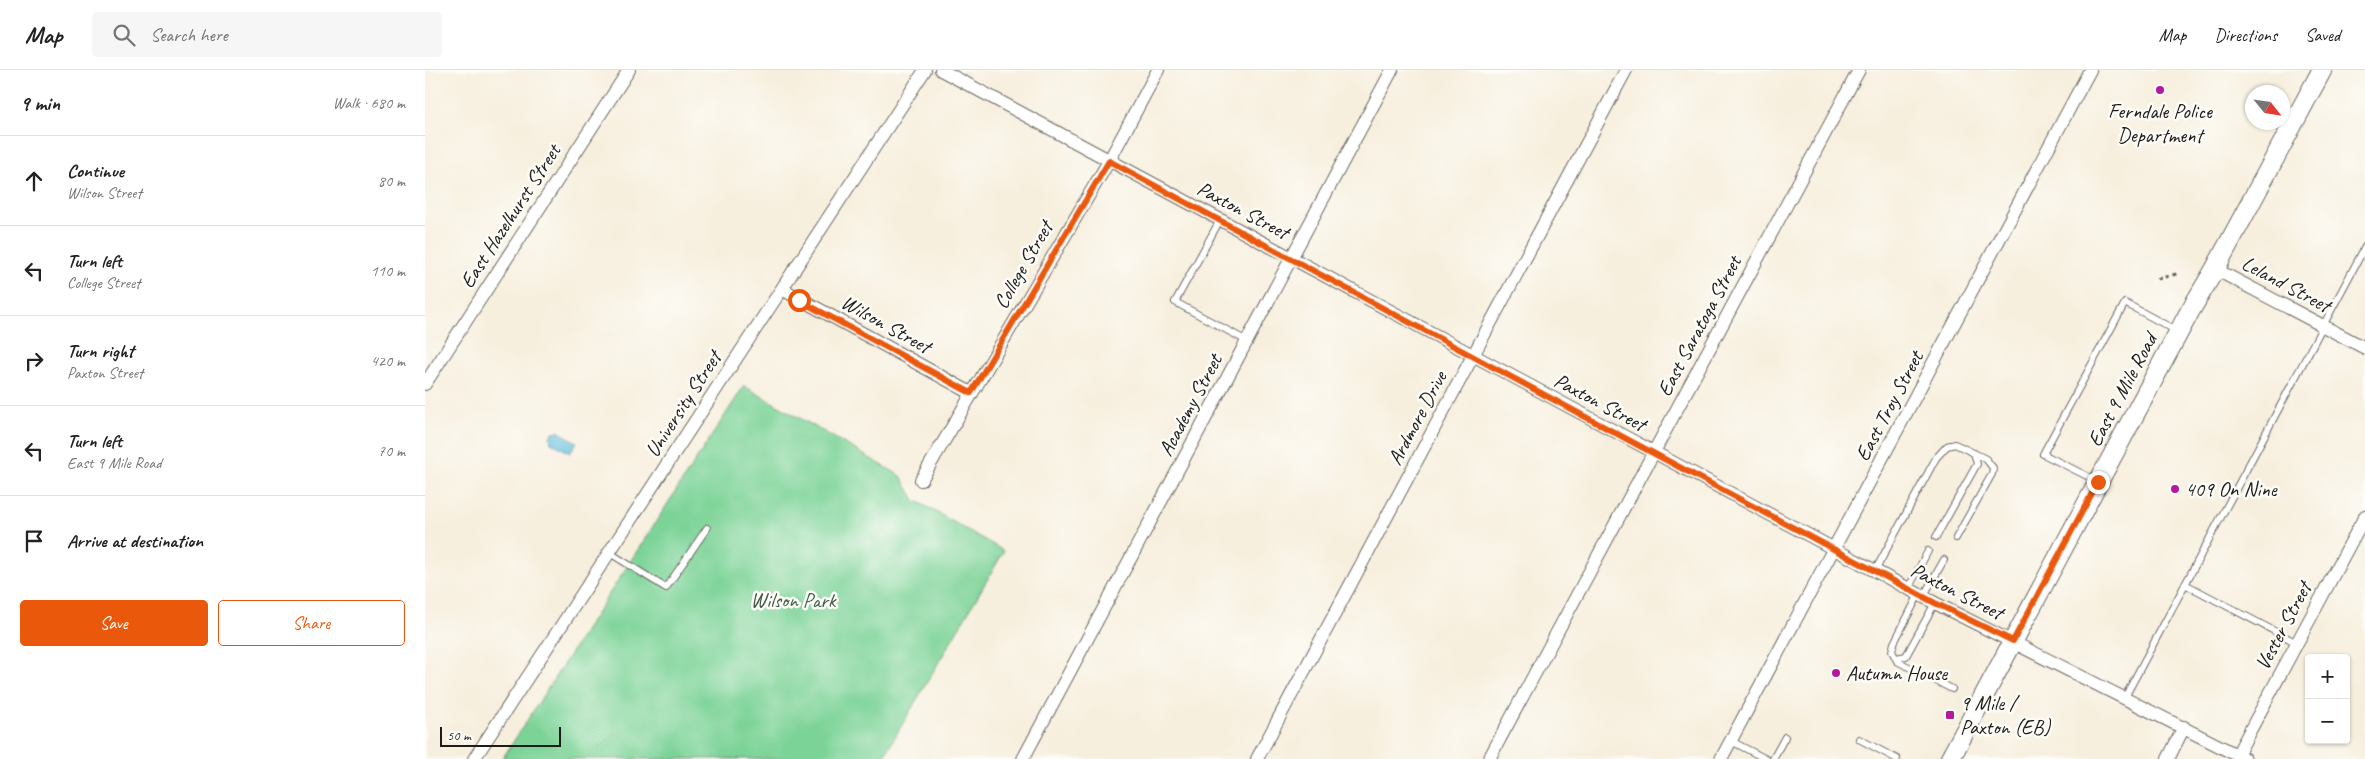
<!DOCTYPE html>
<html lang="en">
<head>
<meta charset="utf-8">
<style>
  body { margin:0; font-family:Caveat,sans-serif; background:#f6f6f6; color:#222 }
  .controls { position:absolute; right:15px; bottom:15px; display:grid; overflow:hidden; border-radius:5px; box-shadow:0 1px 4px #0004 }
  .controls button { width:45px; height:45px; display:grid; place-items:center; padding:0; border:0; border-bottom:1px solid #e0e0e0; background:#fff; color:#222; font:25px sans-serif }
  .compass { position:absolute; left:1820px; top:15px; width:45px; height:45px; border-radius:50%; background:#fff; box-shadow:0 1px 4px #0004; rotate:120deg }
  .scale { position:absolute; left:15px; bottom:12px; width:121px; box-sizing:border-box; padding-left:5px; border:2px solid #1c1c1c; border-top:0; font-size:14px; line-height:18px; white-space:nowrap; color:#1c1c1c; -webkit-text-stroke:4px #fdfcf7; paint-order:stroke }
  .stop { position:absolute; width:15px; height:15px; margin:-11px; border:4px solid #ea580c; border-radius:50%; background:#fff }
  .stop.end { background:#ea580c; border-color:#fff; box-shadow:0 1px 5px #0008 }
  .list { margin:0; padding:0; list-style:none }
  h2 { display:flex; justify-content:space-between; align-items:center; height:65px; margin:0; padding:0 20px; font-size:21px }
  h2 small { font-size:16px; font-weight:400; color:#767676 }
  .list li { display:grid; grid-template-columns:32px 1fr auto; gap:15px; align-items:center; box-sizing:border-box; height:90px; padding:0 20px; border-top:1px solid #e0e0e0 }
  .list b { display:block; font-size:19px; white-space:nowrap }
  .list p { margin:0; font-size:16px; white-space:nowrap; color:#767676 }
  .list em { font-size:16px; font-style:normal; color:#767676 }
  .actions { display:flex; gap:10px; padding:15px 20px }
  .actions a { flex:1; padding:11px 0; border:1px solid #ea580c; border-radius:5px; text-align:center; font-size:18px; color:#ea580c }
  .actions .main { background:#ea580c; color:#fff }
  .icon { flex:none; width:28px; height:28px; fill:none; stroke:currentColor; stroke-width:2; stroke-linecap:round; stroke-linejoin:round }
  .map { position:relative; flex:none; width:1940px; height:689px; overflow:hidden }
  header { display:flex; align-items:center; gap:30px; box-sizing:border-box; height:70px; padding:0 25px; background:#fff; border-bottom:1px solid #e0e0e0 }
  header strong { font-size:24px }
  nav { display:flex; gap:28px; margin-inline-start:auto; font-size:18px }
  .search { width:350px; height:45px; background:#f6f6f6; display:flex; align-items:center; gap:12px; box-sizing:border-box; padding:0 18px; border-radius:5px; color:#767676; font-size:19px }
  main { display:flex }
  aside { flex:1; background:#fff }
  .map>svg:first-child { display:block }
</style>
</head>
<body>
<header>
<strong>Map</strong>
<div class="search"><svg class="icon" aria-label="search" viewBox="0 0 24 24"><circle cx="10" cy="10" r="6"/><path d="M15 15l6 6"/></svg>Search here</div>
<nav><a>Map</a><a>Directions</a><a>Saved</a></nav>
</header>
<main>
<aside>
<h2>9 min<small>Walk · 680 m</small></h2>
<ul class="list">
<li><svg class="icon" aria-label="ahead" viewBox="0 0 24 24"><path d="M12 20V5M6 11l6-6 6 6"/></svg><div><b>Continue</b><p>Wilson Street</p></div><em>80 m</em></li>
<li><svg class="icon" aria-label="left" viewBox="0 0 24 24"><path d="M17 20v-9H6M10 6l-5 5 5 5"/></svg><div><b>Turn left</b><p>College Street</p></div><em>110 m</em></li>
<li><svg class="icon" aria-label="right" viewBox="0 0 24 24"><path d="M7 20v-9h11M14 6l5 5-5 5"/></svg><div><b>Turn right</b><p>Paxton Street</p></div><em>420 m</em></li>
<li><svg class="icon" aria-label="left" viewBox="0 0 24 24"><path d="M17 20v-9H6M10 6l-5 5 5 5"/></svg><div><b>Turn left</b><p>East 9 Mile Road</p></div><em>70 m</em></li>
<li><svg class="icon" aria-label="arrive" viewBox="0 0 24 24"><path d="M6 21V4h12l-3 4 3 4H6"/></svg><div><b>Arrive at destination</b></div></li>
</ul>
<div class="actions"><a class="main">Save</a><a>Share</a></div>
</aside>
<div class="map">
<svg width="1940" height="689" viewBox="0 0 1940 689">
  <rect width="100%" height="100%" fill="#fdfcf7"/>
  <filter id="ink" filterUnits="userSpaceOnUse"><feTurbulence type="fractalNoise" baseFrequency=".02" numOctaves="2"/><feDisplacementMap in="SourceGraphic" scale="10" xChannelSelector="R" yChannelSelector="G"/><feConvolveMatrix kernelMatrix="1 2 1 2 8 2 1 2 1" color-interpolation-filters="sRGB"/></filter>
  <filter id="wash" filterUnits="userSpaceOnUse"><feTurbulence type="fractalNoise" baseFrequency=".0096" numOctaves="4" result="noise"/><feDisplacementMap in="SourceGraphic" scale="20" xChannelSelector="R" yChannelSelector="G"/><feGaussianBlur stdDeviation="1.12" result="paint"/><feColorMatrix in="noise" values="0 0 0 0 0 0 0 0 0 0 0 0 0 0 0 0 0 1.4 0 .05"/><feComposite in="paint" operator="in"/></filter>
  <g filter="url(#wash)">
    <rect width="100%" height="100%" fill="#f7efde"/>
    <path fill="#7cd397" stroke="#4c785a" d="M319 316 476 406 490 430 579 481 457 689H77Z"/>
    <path fill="#5bbdda" stroke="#3c6c7b" d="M133 361 152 372 145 383 126 372 125 367 128 362Z"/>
  </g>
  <g filter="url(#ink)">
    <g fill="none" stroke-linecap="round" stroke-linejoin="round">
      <defs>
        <path id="service" d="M795 150 750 232 822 271
          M1672 411 1618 384 1700 233 1752 261
          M1511 467 1552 394 1549 383
          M185 483 241 518 282 458
          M1450 501 1511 388 1522 376 1530 374 1561 389 1568 398 1567 404 1531 468
          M1760 514 1872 573
          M1483 519 1503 481
          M1494 524 1469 573 1467 581 1472 591 1527 619
          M1498 527 1519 490
          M1471 588 1481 586 1510 533
          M1700 627 1940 177
          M1434 669 1472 689
          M1306 671 1341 689
          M1348 689 1360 667"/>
        <path id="minor" d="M516 0 1510 533 1820 689
          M1790 199 1940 278
          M357 219 546 323
          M0 314 204 0
          M496 410 684 91 733 0
          M1812 685 1940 446
          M49 689 500 0
          M598 689 967 0
          M832 689 1201 0
          M1064 689 1434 0
          M1296 689 1665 0
          M1743 689 1759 657"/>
        <path id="secondary" d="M1525 689 1765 241 1790 199 1897 0"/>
      </defs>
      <use href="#service" stroke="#696660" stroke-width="8"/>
      <use href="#minor" stroke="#696660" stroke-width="14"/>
      <use href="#secondary" stroke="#696660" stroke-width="21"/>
      <path stroke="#696660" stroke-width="3" stroke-dasharray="4 4" stroke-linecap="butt" d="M1732 209 1755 203"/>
      <use href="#service" stroke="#fff" stroke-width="6"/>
      <use href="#minor" stroke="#fff" stroke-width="12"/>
      <use href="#secondary" stroke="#fff" stroke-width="19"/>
    </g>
  </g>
  <g fill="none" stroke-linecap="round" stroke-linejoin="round" filter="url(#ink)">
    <path stroke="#ea580c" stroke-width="6" d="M374 230 546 323 684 91 1211 374 1510 533 1588 571 1673 412"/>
  </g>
  <g fill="#b5179e" stroke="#fdfcf7" stroke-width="2">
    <circle cx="1735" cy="20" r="5"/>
    <circle cx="1750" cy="419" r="5"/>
    <circle cx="1411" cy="603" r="5"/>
    <rect x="1520" y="640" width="10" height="10" rx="2.5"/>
  </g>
  <g text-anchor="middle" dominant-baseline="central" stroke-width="5" stroke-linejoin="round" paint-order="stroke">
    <g font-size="21" fill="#1c1c1c" stroke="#fdfcf7" text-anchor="start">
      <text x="1735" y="41" text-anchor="middle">Ferndale Police<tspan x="1735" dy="24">Department</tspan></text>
      <text x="1760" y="419">409 On Nine</text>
      <text x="1421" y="603">Autumn House</text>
      <text x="1535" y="633">9 Mile /<tspan x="1535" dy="24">Paxton (EB)</tspan></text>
    </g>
    <g font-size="21" fill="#1c1c1c" stroke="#fdfcf7">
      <text transform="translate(818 140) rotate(28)">Paxton Street</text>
      <text transform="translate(85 146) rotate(-57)">East Hazelhurst Street</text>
      <text transform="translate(598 195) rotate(-60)">College Street</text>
      <text transform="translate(1861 214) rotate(28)">Leland Street</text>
      <text transform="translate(461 254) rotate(29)">Wilson Street</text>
      <text transform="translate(1274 256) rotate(-62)">East Saratoga Street</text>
      <text transform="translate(1697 320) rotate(-62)">East 9 Mile Road</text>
      <text transform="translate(1175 332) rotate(28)">Paxton Street</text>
      <text transform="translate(258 334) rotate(-57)">University Street</text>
      <text transform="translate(765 335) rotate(-62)">Academy Street</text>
      <text transform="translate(1464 336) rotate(-62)">East Troy Street</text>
      <text transform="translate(992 348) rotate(-62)">Ardmore Drive</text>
      <text transform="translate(1532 521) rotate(27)">Paxton Street</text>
      <text transform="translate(1858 556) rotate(-62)">Vester Street</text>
    </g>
    <g font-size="21" fill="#3e5c47" stroke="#fdfcf7">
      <text x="368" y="530">Wilson Park</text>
    </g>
  </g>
</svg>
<div class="controls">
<button>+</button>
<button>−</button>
</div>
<svg class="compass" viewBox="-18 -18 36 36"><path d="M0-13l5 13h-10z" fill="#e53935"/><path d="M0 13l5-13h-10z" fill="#767676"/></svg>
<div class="scale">50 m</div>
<div class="stop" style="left:374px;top:230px"></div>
<div class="stop end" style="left:1673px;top:412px"></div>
</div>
</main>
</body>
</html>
